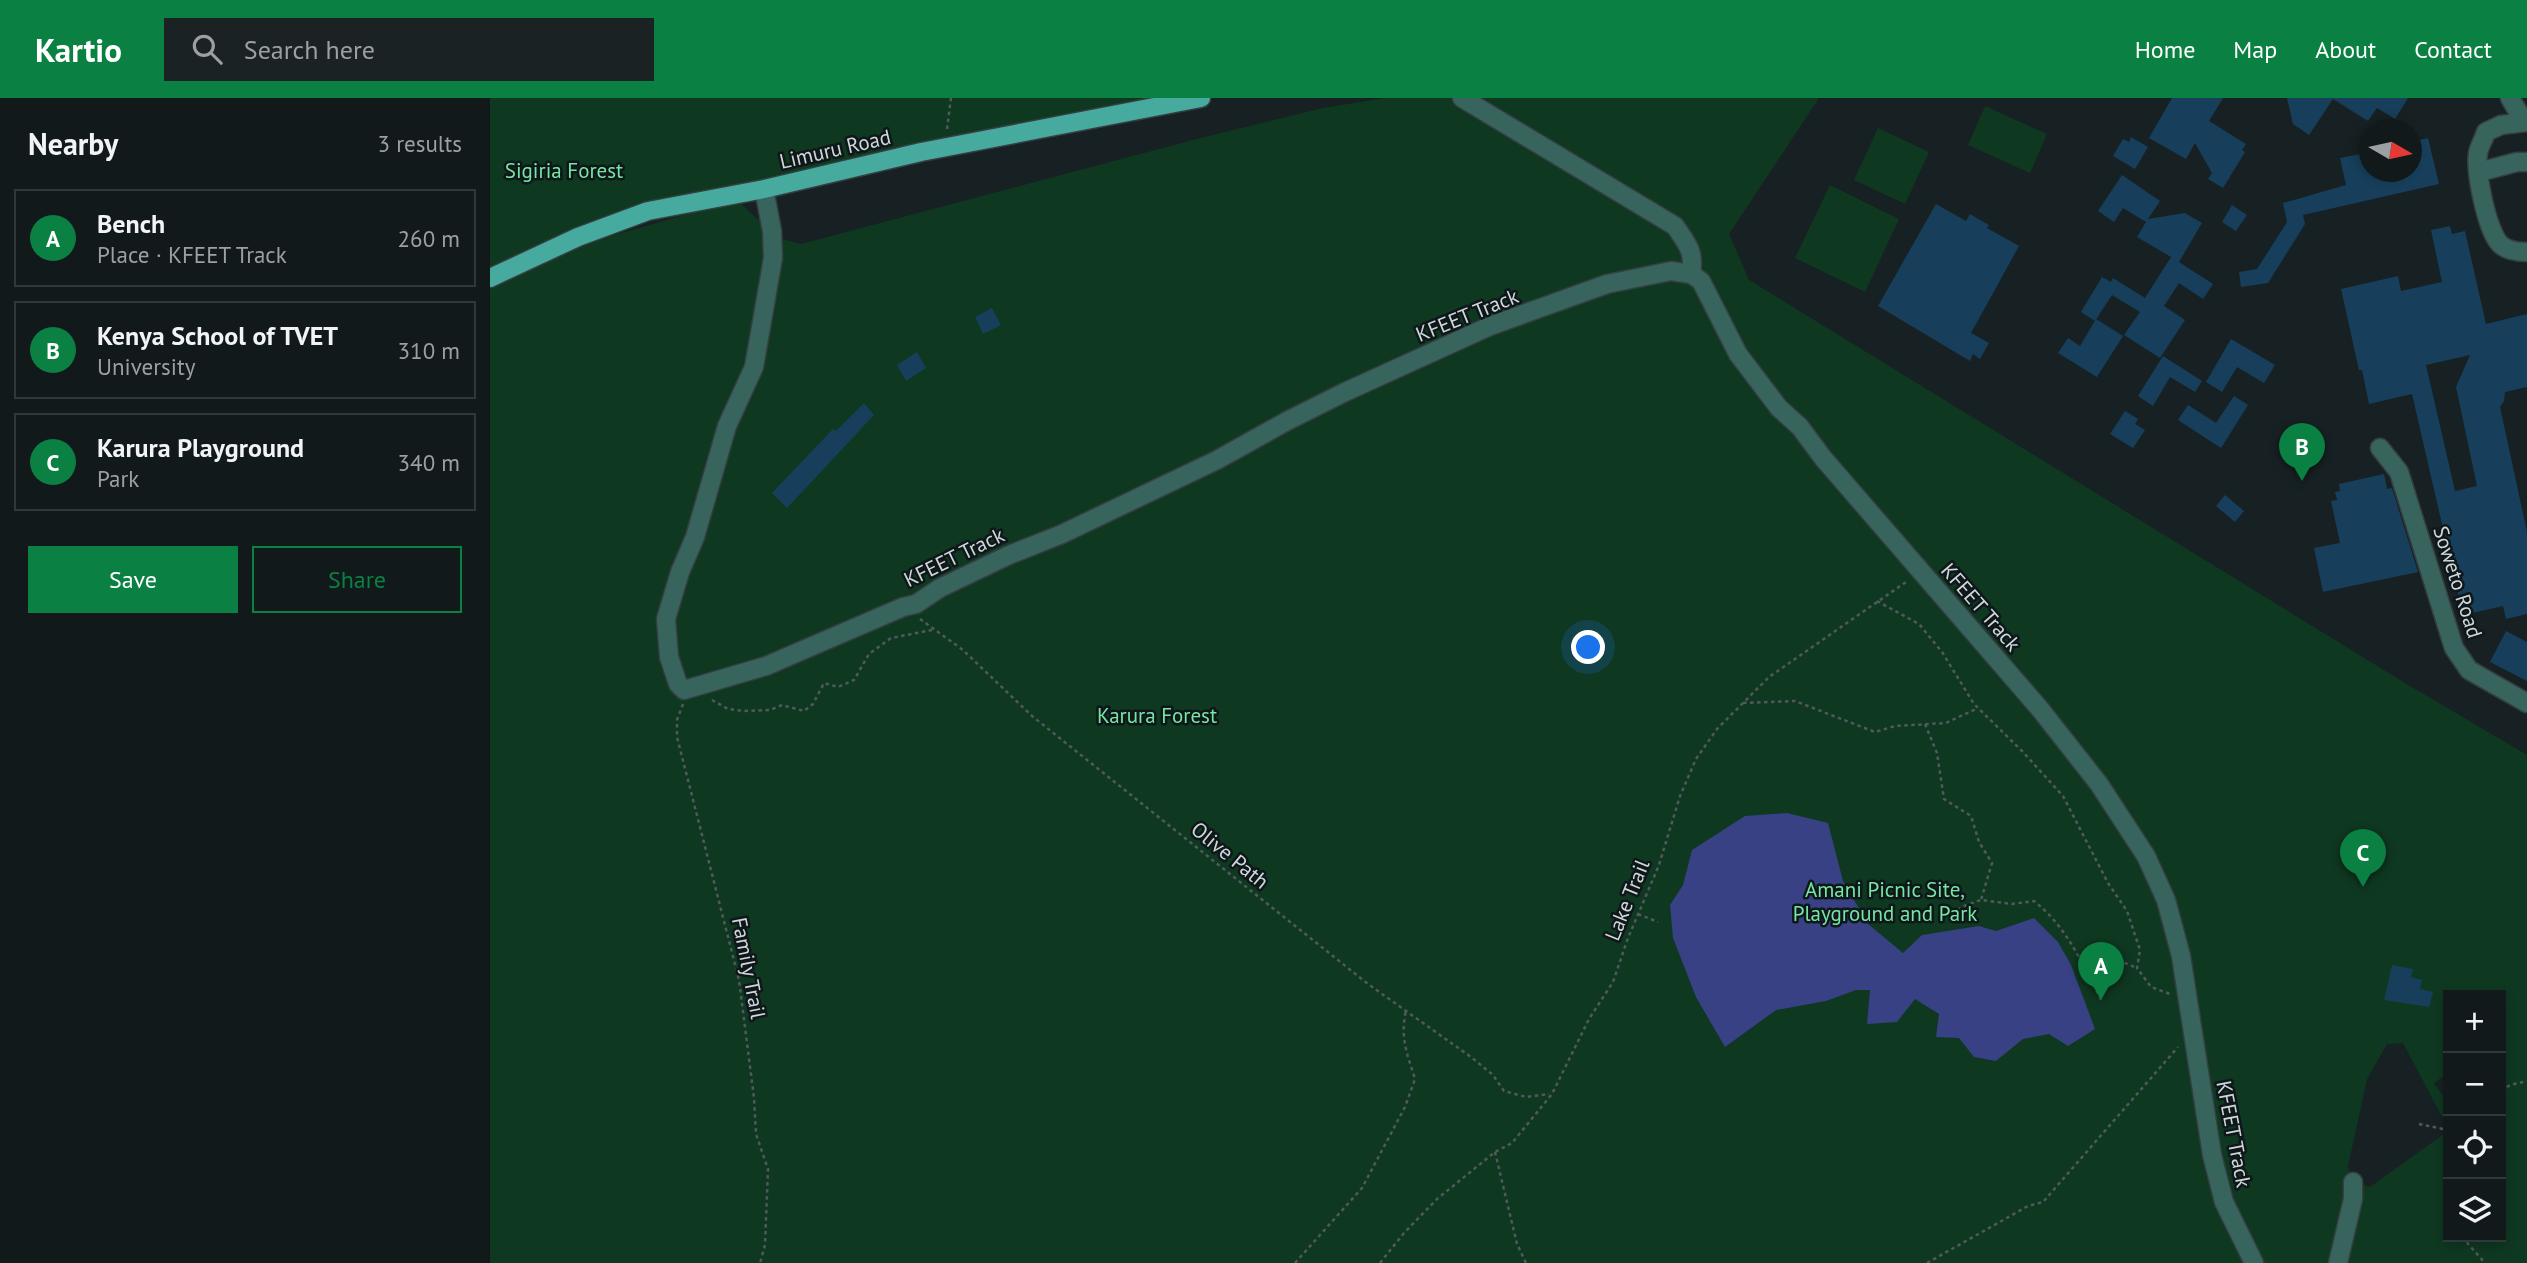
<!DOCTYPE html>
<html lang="en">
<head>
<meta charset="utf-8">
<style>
  body { margin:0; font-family:"PT Sans",sans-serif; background:#1a2223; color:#f1f3f6 }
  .controls { position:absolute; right:21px; bottom:21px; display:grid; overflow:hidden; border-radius:0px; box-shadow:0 4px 10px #0003 }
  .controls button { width:63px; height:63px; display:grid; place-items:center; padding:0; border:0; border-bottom:2px solid #303839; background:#11191a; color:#f1f3f6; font:35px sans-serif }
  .compass { position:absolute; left:1869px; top:21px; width:63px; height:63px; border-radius:50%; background:#11191a; box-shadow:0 4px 10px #0003; rotate:99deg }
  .you { position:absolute; left:1099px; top:550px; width:24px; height:24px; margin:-18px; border:5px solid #fff; border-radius:50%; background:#1a73e8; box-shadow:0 0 0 10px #1a73e833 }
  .badge { display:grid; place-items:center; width:46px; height:46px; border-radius:50%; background:#0b8043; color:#fff; font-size:23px; font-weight:700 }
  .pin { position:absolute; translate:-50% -58px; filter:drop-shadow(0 2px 4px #0008) }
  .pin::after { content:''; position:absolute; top:37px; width:24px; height:21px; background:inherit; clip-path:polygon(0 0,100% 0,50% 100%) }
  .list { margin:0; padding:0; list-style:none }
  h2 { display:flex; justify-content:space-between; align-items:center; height:91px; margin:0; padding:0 28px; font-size:30px }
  h2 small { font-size:23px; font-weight:400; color:#9ca0a2 }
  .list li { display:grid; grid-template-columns:46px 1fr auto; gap:21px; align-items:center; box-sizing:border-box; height:98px; margin:0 14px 14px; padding:0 14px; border:2px solid #303839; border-radius:0px }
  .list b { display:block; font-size:26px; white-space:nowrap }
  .list p { margin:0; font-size:23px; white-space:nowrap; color:#9ca0a2 }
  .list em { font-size:23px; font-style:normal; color:#9ca0a2 }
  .actions { display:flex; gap:14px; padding:21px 28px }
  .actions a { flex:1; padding:16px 0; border:2px solid #0b8043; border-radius:0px; text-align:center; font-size:24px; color:#0b8043 }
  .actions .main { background:#0b8043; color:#fff }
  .icon { flex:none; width:38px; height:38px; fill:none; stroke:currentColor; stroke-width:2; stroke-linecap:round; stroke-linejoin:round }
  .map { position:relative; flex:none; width:2037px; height:1165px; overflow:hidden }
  header { display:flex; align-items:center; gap:42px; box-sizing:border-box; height:98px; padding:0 35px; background:#0b8043; color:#fff }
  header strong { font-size:33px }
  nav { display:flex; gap:38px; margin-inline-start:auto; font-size:24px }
  .search { width:490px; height:63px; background:#1a2223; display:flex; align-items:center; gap:18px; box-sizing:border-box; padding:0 24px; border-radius:0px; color:#9ca0a2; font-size:26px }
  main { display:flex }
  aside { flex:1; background:#11191a }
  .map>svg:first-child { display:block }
</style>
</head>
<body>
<header>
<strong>Kartio</strong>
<div class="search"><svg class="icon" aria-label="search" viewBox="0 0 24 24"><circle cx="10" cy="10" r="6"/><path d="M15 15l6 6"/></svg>Search here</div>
<nav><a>Home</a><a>Map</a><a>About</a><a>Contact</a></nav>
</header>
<main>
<aside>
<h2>Nearby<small>3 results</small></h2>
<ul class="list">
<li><span class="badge">A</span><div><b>Bench</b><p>Place · KFEET Track</p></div><em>260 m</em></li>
<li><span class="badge">B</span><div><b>Kenya School of TVET</b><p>University</p></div><em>310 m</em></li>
<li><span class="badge">C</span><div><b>Karura Playground</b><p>Park</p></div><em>340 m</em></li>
</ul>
<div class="actions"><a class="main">Save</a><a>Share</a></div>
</aside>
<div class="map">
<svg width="2037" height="1165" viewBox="0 0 2037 1165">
  <rect width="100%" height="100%" fill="#172123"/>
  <path fill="#0f3821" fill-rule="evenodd" d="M0 0H717L127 128 0 186Z
    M896 0H1329L1239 136 1259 182 1915 585 2037 657V1165H0V188L93 146 247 102 288 140 311 146 703 42 833 10ZM1958 897H2011V1139H1958V1033L1880 1089 1863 1084 1858 1068 1877 981 1897 946 1913 945 1958 1030V1005L1944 985 1958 975Z
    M1495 8 1557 36 1540 75 1478 47Z
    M1388 30 1439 54 1415 106 1364 82Z
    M1340 87 1409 121 1375 194 1305 160Z"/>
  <path fill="#374184" d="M1297 715 1338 725 1353 783 1378 826 1413 855 1432 837 1489 828 1506 833 1544 820 1568 844 1581 867 1605 931 1578 948 1559 936 1533 941 1506 963 1484 959 1469 940 1446 939 1449 916 1425 901 1407 924 1377 926 1380 892H1366L1336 903 1286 912 1235 949 1206 899 1183 840 1180 807 1193 787 1202 752 1255 718Z"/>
  <path fill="#173f5b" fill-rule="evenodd" d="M1682 0H1733L1719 23 1756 46 1752 52 1755 54 1733 90 1718 81 1722 75 1705 45 1696 61 1659 40Z
    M1797 0H1918L1905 21 1887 10 1878 23 1843 1 1819 37 1803 26Z
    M1641 39 1658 49 1645 71 1623 58 1633 41 1639 44Z
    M1938 40 1949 86 1813 117 1815 126 1778 185 1751 189 1749 174 1767 171 1797 124 1793 105 1856 87 1850 60 1880 54V74H1922V44Z
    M1632 77 1670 103 1658 121 1695 115 1712 125 1689 164 1723 186 1713 201 1689 185 1674 208 1695 222 1670 260 1634 237 1650 214 1622 197 1605 223 1591 214 1612 179 1621 184 1623 180 1655 200 1681 159 1647 139 1656 124 1633 110 1624 124 1608 113Z
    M1446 106 1476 123 1480 116 1499 127 1497 130 1529 148 1481 235 1499 245 1490 261 1483 256 1480 263 1388 208Z
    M1742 107 1757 117 1746 133 1732 124Z
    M1960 128 1962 136 1975 133 1996 226 2037 216V289L2015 294 2014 303 2010 309 2037 434V516L2016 521 2013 508 1973 517 1922 296 1879 306 1872 272H1869L1851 191 1908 178 1911 193 1952 184 1941 132ZM1980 257 1966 289 1987 388 1965 393 1936 267Z
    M502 210 511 227 493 236 485 219Z
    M1606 221 1633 238 1607 279 1568 255 1578 240 1590 248Z
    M1741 241 1785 267 1774 285 1747 269 1732 294 1716 284Z
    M427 254 436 270 416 283 407 267Z
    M1673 258 1712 283 1705 294 1680 279 1663 308 1648 298Z
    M1744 298 1758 307 1731 350 1688 322 1698 307 1726 325Z
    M374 305 384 317 297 410 282 395 343 331 346 333Z
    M1635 313 1648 321 1645 326 1655 332 1643 350 1620 336Z
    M1894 376 1897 391 1902 390 1928 474 1833 494 1824 450 1850 445 1841 403 1847 402 1845 394 1850 393 1849 386Z
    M1735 397 1754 413 1745 424 1726 408Z
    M2016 533 2037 544V583L2000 564Z
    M1902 867 1923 871 1921 879 1932 882 1930 891 1943 894 1939 909 1894 902Z"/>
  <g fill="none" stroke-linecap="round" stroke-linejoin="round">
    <defs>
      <path id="minor" d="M972 0 1185 128C1197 146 1205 153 1201 176
        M2020 0 2034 24
        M2037 24 2011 27 1996 34C1994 41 1989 49 1988 55 1985 73 1997 135 2011 147 2018 153 2027 154 2037 154
        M1989 74 2027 64H2037
        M274 91 282 133 283 160 264 269 237 328 205 439 190 474 176 521 179 559 188 586 194 592 276 568 413 509 426 506 450 490 519 457 572 436 727 362 797 323 855 294 1000 228 1117 186 1181 173 1201 176 1211 183 1248 256 1289 310 1310 329 1333 360 1550 611 1609 686 1656 758 1676 802 1691 858 1722 1057 1734 1104 1764 1165
        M1890 350 1909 374 1964 550 1979 572 2037 605
        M1848 1165 1863 1101V1084"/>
      <path id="major" d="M0 180 88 139 158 113 274 91 431 54 711 0"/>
    </defs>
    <use href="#minor" stroke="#353e40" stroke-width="21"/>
    <use href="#major" stroke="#353e40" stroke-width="21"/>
    <path stroke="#50595b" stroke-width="2.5" stroke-dasharray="3.5 3.5" stroke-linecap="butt" d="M457 31 461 0
      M1387 503 1429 526 1452 554 1484 606 1532 653 1573 698 1618 785 1637 813 1650 852 1647 870 1661 889 1680 896
      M430 521 473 552 542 618 750 784 878 886 981 959 1003 977 1014 993 1036 999 1059 996
      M222 602 238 611 254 613 280 612 292 607 314 613 323 606 334 585 348 589 364 582 379 556 401 540 442 532
      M1253 605 1305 603 1385 634 1405 628 1456 625 1488 610
      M193 606 187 622V639L249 882 264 1000 266 1036 278 1071 275 1147 270 1165
      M1435 626 1447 655 1454 701 1481 718 1489 744 1502 765 1491 802
      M1148 816 1168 824
      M1450 823 1474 808 1491 802 1522 806 1544 803C1577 829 1592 865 1611 902
      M1594 866 1623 860 1647 870
      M2011 993 2020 987 2037 983
      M1929 1026 1958 1032
      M1005 1054 1027 1146 1036 1165
      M1958 1067V1095
      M1972 1139 1995 1165
      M805 1165 872 1090 915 1009 925 981C917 955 910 941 916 912
      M890 1165 914 1135 947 1101 1005 1054 1022 1045 1062 996 1099 921 1123 884 1138 840 1169 767 1190 698 1206 661 1227 631 1279 579 1416 484
      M1437 1165 1538 1108 1553 1104 1688 949"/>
    <use href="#minor" stroke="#38645e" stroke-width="18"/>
    <use href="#major" stroke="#46aa9f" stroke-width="18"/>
  </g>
  <g text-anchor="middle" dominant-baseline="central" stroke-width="5" stroke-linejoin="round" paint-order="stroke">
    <g font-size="21" fill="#d1d7d9" stroke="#0e171a">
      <text transform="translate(345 51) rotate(-13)">Limuru Road</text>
      <text transform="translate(977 217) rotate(-22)">KFEET Track</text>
      <text transform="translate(464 459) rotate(-26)">KFEET Track</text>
      <text transform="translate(1968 484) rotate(72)">Soweto Road</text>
      <text transform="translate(1491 509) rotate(49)">KFEET Track</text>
      <text transform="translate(740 757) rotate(39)">Olive Path</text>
      <text transform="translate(1137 802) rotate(-68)">Lake Trail</text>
      <text transform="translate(259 870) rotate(79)">Family Trail</text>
      <text transform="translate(1744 1036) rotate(79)">KFEET Track</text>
    </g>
    <g font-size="21" fill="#77e6a2" stroke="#0e171a">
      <text x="74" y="72">Sigiria Forest</text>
      <text x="667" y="617">Karura Forest</text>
      <text x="1395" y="791">Amani Picnic Site,<tspan x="1395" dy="24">Playground and Park</tspan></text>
    </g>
  </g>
</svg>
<div class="controls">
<button>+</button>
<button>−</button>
<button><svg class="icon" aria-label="locate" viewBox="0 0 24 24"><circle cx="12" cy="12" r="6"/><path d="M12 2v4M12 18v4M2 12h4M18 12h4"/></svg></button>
<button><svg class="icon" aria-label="layers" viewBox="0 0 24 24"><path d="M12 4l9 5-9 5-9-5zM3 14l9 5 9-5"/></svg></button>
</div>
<svg class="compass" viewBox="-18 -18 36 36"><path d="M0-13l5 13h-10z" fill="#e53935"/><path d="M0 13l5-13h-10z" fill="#9ca0a2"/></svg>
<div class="you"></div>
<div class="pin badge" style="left:1611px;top:902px">A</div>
<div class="pin badge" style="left:1812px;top:383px">B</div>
<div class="pin badge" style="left:1873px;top:789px">C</div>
</div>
</main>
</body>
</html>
